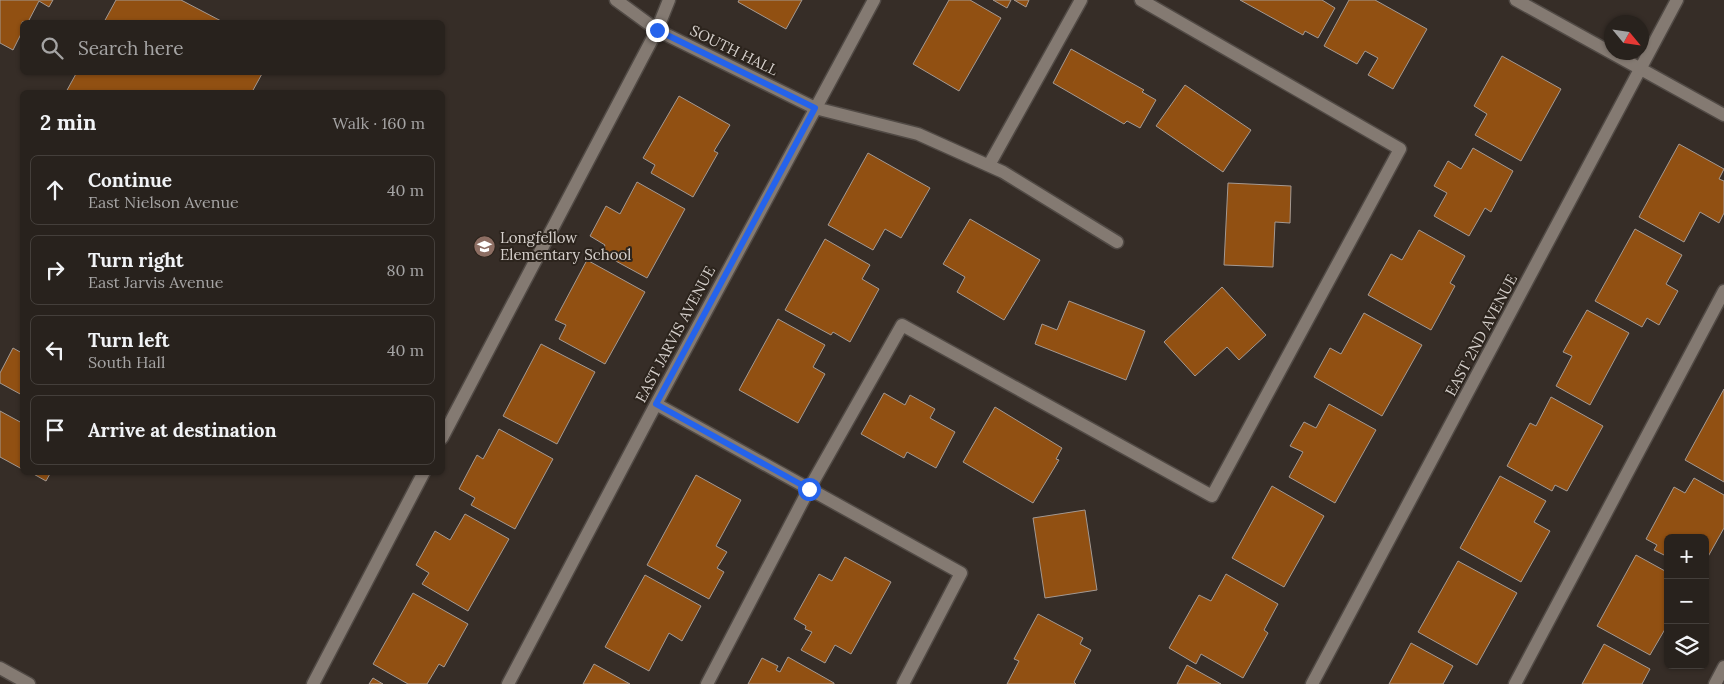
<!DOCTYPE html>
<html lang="en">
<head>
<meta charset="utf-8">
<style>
  body { margin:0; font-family:Lora,serif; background:#302a26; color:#f1f3f6 }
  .controls { position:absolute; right:15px; bottom:15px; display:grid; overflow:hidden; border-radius:8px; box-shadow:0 1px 4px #0004 }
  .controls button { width:45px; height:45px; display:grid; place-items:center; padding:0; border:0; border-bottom:1px solid #443f3b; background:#28221d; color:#f1f3f6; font:25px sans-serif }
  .compass { position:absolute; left:1604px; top:15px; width:45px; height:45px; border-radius:50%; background:#28221d; box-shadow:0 1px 4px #0004; rotate:119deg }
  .stop { position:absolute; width:15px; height:15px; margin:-11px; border:4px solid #2563eb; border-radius:50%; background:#fff }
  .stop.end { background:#2563eb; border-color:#fff; box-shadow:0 1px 5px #0008 }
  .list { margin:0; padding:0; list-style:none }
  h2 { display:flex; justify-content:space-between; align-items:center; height:65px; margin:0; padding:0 20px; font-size:21px }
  h2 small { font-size:16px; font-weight:400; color:#a5a4a4 }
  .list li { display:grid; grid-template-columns:32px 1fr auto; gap:15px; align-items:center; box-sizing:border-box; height:70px; margin:0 10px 10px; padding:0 10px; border:1px solid #443f3b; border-radius:8px }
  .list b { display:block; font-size:19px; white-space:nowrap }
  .list p { margin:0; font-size:16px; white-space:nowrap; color:#a5a4a4 }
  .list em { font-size:16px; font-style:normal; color:#a5a4a4 }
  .icon { flex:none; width:28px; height:28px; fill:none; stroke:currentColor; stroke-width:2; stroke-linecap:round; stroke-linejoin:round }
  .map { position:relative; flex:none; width:1724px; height:684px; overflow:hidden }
  .search { position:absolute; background:#28221d; box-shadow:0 1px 4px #0004; left:20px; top:20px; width:425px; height:55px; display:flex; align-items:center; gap:12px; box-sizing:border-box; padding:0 18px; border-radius:8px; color:#a5a4a4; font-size:19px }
  .panel { position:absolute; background:#28221d; box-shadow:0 1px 4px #0004; left:20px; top:90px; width:425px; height:385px; border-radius:8px }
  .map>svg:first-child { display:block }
</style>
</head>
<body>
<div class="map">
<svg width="1724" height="684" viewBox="0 0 1724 684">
  <rect width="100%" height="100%" fill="#362d27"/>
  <path fill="#915012" stroke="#a49992" d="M0 0H53L49 7 39 1 28 22H22V32L13 50 0 43Z
    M116 0H181L223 22H104Z
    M739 0H802L786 29 738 2Z
    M949 0H970L1001 18 959 91 913 64Z
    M993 0H1011L1007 8Z
    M1014 0H1029L1026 7Z
    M1240 0H1322L1335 8 1318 38 1305 31 1303 35Z
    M1349 0H1375L1427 29 1393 89 1368 75 1378 58 1365 51 1357 64 1324 46Z
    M1071 49 1144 90 1142 92 1156 100 1140 128 1127 121 1124 124 1053 83Z
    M1502 56 1561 89 1521 161 1475 135 1487 114 1474 106Z
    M77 72H263L252 92H66Z
    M1185 85 1251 130 1223 172 1156 126Z
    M679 96 730 125 714 151 718 153 693 197 651 173 655 165 643 158Z
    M1679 144 1724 169 1719 179 1724 181V213L1719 223 1700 212 1684 242 1639 217Z
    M1473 148 1513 171 1491 212 1485 208 1469 236 1434 216 1447 193 1434 186 1448 161 1461 169Z
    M868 153 930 188 901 238 885 229 873 250 828 225Z
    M637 182 685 209 647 278 601 253 605 245 590 236 606 206 620 214Z
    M1228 183 1291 186 1290 223 1275 222 1273 267 1224 265Z
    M970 219 1040 260 1004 320 957 292 965 277 943 264Z
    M1635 229 1682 255 1666 284 1678 291 1659 325 1647 318 1642 327 1595 301Z
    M1419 230 1465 256 1450 283 1455 286 1431 330 1368 295 1391 254 1402 260Z
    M825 239 870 265 862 279 879 289 850 342 833 332 831 335 785 310Z
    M587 260 645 292 605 364 559 339 566 325 555 320Z
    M1222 287 1266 335 1239 360 1227 347 1195 376 1164 342Z
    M1069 301 1145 331 1126 380 1035 344 1042 324 1057 330Z
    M1587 310 1629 333 1590 405 1556 386 1572 356 1563 352Z
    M1364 313 1422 345 1382 416 1314 377 1330 348 1341 354Z
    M778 319 825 345 813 367 825 374 798 423 739 390Z
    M541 344 595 372 557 444 503 416Z
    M13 348 22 353V395L0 383V373Z
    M1724 389V482L1685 460Z
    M884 393 905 405 910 395 935 409 930 418 955 432 936 468 907 452 904 458 861 434Z
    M1551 397 1603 426 1567 491 1555 485 1552 491 1507 466 1530 423 1536 426Z
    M1329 404 1376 430 1335 503 1289 477 1303 452 1290 446 1304 422 1316 428Z
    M995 407 1062 448 1056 459 1059 460 1033 503 963 462Z
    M0 411 22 423V469L0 457Z
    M499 429 553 459 515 529 471 505 475 498 459 489 477 455 483 459Z
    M30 472H51L46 481Z
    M696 475 741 500 716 546 727 552 717 568 724 572 709 599 647 565Z
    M1500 476 1546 501 1534 522 1550 531 1521 582 1460 548Z
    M1694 478 1724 495V528L1705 562V538H1668V557L1654 550 1657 545 1646 539 1674 487 1685 493Z
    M1272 486 1324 516 1284 587 1232 558Z
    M1085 510 1097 590 1045 598 1033 518Z
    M465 514 509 539 468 611 422 584 429 573 416 565 435 531 450 540Z
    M1636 555 1665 571 1668 566V624L1650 655 1597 626Z
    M845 557 891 582 851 654 835 645 825 663 801 650 812 632 805 629 806 626 794 619 819 574 832 581Z
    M1458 561 1517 593 1477 665 1418 632Z
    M1226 574 1278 604 1264 630 1268 633 1243 678 1201 654 1196 664 1169 648 1199 595 1211 601Z
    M645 575 701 606 682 641 669 633 649 671 605 647Z
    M413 593 468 624 444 667 439 664 427 684H408L373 664Z
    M1038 614 1083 638 1080 644 1091 650 1074 682 1076 684H1007L1019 661 1014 659Z
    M1411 643 1453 666 1443 684H1389Z
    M1604 644 1650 669 1642 684H1582Z
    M788 657 834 683V684H748L762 658 778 666 776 670 780 672Z
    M594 664 630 684H583Z
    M1187 665 1221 684H1177Z
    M373 678 383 684H369Z"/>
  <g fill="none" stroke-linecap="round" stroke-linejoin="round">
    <defs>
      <path id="minor" d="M616 0 657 30 815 108 918 134 1003 172 1117 242
        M1516 0 1724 115
        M989 165 1081 0
        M656 404 961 573 903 684
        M442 438 657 30 669 0
        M0 668 29 684
        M313 684 424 472
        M508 684 656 404 874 0
        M707 684 809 489 902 325 1212 496 1400 149 1141 0
        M1312 684 1677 0
        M1515 684 1724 291
        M1715 684 1724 667"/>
    </defs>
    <use href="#minor" stroke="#514a45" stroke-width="15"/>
    <use href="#minor" stroke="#847a72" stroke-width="12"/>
  </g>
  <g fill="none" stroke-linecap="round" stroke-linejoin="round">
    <path stroke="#2563eb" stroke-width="6" d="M657 30 815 108 656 404 809 489"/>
  </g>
  <defs>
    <symbol id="school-disc" viewBox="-11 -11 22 22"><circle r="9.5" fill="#8d6e63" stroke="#2c241d"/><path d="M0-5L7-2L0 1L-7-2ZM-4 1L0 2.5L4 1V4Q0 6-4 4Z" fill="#fff"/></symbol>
  </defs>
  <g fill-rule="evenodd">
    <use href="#school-disc" x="472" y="234" width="25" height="25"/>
  </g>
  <g text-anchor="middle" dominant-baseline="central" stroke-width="4" stroke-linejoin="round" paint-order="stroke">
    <g font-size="15" fill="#d6d0cc" stroke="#2c241d">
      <text transform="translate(734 50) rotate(26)">SOUTH HALL</text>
      <text transform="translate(675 334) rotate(-62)">EAST JARVIS AVENUE</text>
      <text transform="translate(1481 335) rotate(-62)">EAST 2ND AVENUE</text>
    </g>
    <g font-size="15" fill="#d6d0cc" stroke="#2c241d" text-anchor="start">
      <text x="500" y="237">Longfellow<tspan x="500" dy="17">Elementary School</tspan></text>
    </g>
  </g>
</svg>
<div class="controls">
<button>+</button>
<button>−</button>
<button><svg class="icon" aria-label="layers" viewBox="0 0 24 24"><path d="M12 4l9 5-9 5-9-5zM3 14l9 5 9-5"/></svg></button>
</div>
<svg class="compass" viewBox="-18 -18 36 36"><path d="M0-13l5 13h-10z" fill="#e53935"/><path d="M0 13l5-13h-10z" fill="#a5a4a4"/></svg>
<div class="stop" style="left:809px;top:489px"></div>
<div class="stop end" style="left:657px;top:30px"></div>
<div class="search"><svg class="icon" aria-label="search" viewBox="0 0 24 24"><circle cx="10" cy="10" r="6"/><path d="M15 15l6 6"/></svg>Search here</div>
<section class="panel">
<h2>2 min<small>Walk · 160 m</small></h2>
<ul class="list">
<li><svg class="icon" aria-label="ahead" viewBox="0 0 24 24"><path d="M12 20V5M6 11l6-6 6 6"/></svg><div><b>Continue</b><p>East Nielson Avenue</p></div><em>40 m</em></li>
<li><svg class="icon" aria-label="right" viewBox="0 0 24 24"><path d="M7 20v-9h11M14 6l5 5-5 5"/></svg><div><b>Turn right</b><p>East Jarvis Avenue</p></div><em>80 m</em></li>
<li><svg class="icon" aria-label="left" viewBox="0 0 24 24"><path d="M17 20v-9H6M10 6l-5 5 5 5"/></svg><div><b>Turn left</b><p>South Hall</p></div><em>40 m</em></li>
<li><svg class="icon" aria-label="arrive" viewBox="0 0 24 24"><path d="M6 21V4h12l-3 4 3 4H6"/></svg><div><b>Arrive at destination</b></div></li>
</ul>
</section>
</div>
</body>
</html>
